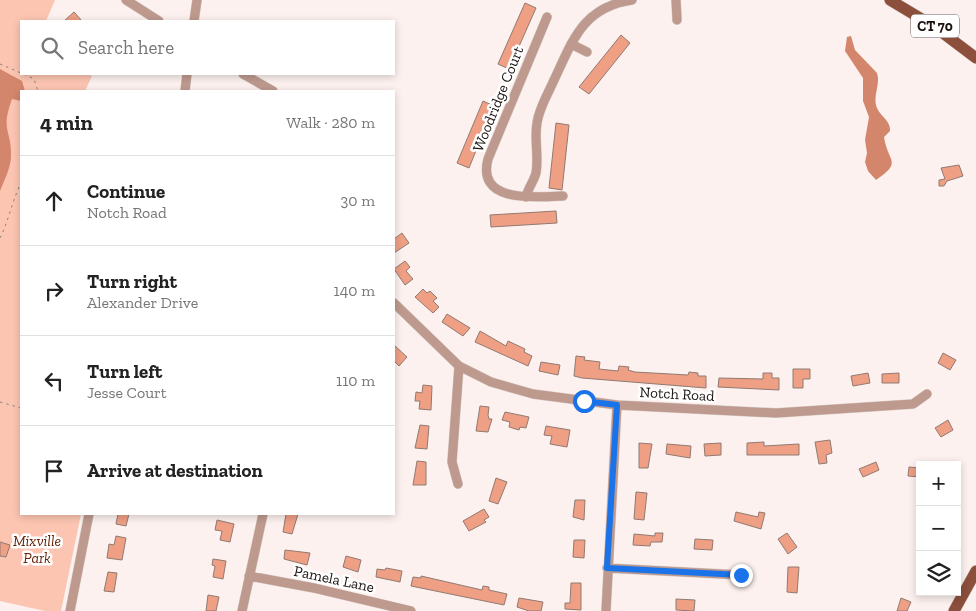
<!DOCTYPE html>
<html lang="en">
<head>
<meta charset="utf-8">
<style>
  body { margin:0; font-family:"Zilla Slab",serif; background:#f6f6f6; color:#222 }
  .controls { position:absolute; right:15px; bottom:15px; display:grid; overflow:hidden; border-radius:0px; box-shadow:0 2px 8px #0003 }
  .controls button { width:45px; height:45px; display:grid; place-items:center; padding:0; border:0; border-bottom:1px solid #e0e0e0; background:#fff; color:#222; font:25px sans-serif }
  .stop { position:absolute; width:15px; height:15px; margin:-11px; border:4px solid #1a73e8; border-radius:50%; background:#fff }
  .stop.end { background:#1a73e8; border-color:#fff; box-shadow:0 1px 5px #0008 }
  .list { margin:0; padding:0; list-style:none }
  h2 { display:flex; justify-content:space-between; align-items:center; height:65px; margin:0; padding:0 20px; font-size:21px }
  h2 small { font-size:16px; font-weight:400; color:#767676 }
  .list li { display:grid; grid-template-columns:32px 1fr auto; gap:15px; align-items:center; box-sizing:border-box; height:90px; padding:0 20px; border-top:1px solid #e0e0e0 }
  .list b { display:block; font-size:19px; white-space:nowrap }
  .list p { margin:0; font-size:16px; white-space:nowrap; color:#767676 }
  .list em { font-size:16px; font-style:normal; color:#767676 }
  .icon { flex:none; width:28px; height:28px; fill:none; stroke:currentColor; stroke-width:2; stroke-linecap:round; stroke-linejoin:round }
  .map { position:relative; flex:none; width:976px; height:611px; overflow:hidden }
  .search { position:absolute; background:#fff; box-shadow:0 2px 8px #0003; left:20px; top:20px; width:375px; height:55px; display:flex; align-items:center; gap:12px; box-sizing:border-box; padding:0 18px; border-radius:0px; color:#767676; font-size:19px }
  .panel { position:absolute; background:#fff; box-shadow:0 2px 8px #0003; left:20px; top:90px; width:375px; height:425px; border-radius:0px }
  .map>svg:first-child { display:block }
</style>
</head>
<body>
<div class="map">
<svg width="976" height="611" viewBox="0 0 976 611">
  <rect width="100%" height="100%" fill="#fcf1ee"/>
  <path fill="#fcc5b2" d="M0 0H55L46 21H21V74H88L92 76 85 91H21V514H81L61 611H45L0 601Z"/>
  <path fill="#d3866c" d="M851 36 855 50 877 73C881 85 872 96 877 108 880 116 891 121 890 131L884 137C888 163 903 161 876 180L868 171 865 162 867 153 865 140 869 117 863 101V78L845 51 847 37Z
    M0 69 22 81 25 91H21V101L12 99C0 132 12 129 11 158 10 169 4 181 0 191Z"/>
  <path fill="#ee9f84" stroke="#917a72" d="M525 3 536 8 509 69 498 64Z
    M74 12 82 21H64Z
    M621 35 630 43 589 94 579 87Z
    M483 101 494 106 469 168 457 163Z
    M556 123 569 125 562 190 549 188Z
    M959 165 963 176 947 181 944 186H939V180L945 179 941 168Z
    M556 211 557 223 491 227 490 215Z
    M402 233 409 243 394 253V239Z
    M405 261 410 267 406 271 413 279 405 285 394 269Z
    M423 289 427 293 430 291 437 298 433 301 439 307 433 313 415 297Z
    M447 314 470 328 463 336 442 322Z
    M480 331 506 346 508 341 525 349 524 352 532 356 528 366 475 342Z
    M394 345 407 357 399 366 394 361Z
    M943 353 956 360 950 370 938 363Z
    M576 356 585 357 584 360 600 362 599 369 618 371 619 366 629 367 628 370 635 372 688 375 689 372 698 373V376H706V388L582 378 574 376Z
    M541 362 560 365 558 375 539 371Z
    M793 369H810V379H803V388H793Z
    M763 373H772V378H779V390L718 387 719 378 763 379Z
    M868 373 870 383 853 386 851 376Z
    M899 373V383H882V374Z
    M423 385 432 386 431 410 419 409 420 401H415L416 392 422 393Z
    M480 406 489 407 488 415 489 419H492L488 432 476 431Z
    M505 412 529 417 526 428 520 427 519 430 509 427 510 422 502 420Z
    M948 420 953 430 941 437 935 428Z
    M420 425 429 426 427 449 415 448Z
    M546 426 570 430 567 447 550 444 552 436 544 435Z
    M830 440 832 453 826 455 827 463 819 464 815 442Z
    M764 442V446L799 444V455H747V443Z
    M639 443 652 444 648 468H639Z
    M721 443V455L705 456 704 444Z
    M667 444 691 446 690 458 666 454Z
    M417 461 426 462V485H413Z
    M876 462 879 470 863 477 859 469Z
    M909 467 920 468V477L908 476Z
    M496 478 507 482 498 504 489 501Z
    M636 492 647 493 644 520 634 519Z
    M575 500H585L584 520 573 517Z
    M484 509 489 517 484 520 486 522 469 531 463 521Z
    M736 512 758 517 759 512 765 513 761 529 734 521Z
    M118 514H129L126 526 116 524Z
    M286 514H298L292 534 283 532Z
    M217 520 234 524 230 542 220 540 222 531 215 530Z
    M655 533H663L662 542H651L650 546 633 545 634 534 655 536Z
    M787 533 797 547 788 554 778 539Z
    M116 536 126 538 122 560 107 558 109 544 114 545Z
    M695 539 713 540 712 550 694 549Z
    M574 540H585L584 558 573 557Z
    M0 542 10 545 6 557 0 556Z
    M285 550 310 553 307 565 284 559Z
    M346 556 361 560 358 572 343 567Z
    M213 559 226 561 223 579 213 577 215 566 212 565Z
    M788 567H799L797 593 787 592Z
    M386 568 402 571 400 582 376 577 377 569 385 570Z
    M108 572 117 573 114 592 104 591Z
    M421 576 482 590 483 586 489 587V590L507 594 504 605 411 586 413 577 421 578Z
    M571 583H581V610L565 609V603H570Z
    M208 595 219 597 216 611H206Z
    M519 598 543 602 541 611H529L517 607Z
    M901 598 911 602 907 611H897Z
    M676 599 695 600 694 611 676 610Z"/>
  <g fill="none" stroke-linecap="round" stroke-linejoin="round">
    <defs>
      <path id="minor" d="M126 0 159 21
        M676 0 677 20
        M547 17 488 159C476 204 537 197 563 196
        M194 21 197 0
        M571 44 587 52
        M243 74 273 91
        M185 91 187 74
        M526 197C528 188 534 181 536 173 539 156 534 139 537 123 539 108 548 94 554 80 573 40 583 7 632 0
        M394 303 459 366 491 382 533 394 617 405 776 413 913 404 927 394
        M458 484 452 462 459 366
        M607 568 741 575
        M249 576 314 588 411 611
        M70 611 89 514
        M242 611 263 514
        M606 611 617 405"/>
      <path id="major" d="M890 0 935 27 976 58
        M954 611 976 571"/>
    </defs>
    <use href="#minor" stroke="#d8cdca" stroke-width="10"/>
    <use href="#major" stroke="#d8cdca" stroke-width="12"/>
    <path stroke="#8d8380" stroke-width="1" stroke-dasharray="2.5 4" stroke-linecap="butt" d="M0 64 21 73
      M24 74 34 79 38 91
      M0 238C9 220 12 201 21 183
      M0 402 21 408"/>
    <use href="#minor" stroke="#be9a8e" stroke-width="9"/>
    <use href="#major" stroke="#8b4f3b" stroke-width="11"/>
  </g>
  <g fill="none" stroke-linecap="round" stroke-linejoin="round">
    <path stroke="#1a73e8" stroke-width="6" d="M584 401 617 405 607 568 741 575"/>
  </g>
  <g text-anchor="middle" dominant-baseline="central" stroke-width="5" stroke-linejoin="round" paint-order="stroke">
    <rect fill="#fff" stroke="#5f5856" stroke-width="1" x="911" y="14.5" width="48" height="23" rx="4"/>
    <g font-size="14" font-weight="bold" fill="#1a110e">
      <text x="935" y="26">CT 70</text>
    </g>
    <g font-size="15" fill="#1a110e" stroke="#fff">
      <text transform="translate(498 99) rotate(-68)">Woodridge Court</text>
      <text transform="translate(677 394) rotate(3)">Notch Road</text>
      <text transform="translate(334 579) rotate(12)">Pamela Lane</text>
    </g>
    <g font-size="15" font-style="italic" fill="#682307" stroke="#fff">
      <text x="37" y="541">Mixville<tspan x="37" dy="17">Park</tspan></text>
    </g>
  </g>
</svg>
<div class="controls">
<button>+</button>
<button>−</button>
<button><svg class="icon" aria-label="layers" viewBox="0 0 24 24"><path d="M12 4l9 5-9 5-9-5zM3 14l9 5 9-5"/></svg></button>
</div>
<div class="stop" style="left:584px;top:401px"></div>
<div class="stop end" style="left:741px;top:575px"></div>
<div class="search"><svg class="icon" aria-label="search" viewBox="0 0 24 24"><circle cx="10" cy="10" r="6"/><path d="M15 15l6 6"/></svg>Search here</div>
<section class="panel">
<h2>4 min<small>Walk · 280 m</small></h2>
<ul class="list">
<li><svg class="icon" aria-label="ahead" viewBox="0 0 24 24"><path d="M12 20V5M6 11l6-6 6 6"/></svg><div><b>Continue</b><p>Notch Road</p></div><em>30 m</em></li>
<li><svg class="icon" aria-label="right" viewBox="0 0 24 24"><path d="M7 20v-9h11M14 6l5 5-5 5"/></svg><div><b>Turn right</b><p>Alexander Drive</p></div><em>140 m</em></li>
<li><svg class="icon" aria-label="left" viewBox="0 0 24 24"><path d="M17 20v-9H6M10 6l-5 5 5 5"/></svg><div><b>Turn left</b><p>Jesse Court</p></div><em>110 m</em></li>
<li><svg class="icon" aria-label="arrive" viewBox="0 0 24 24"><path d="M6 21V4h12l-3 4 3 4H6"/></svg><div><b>Arrive at destination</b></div></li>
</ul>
</section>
</div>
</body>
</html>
